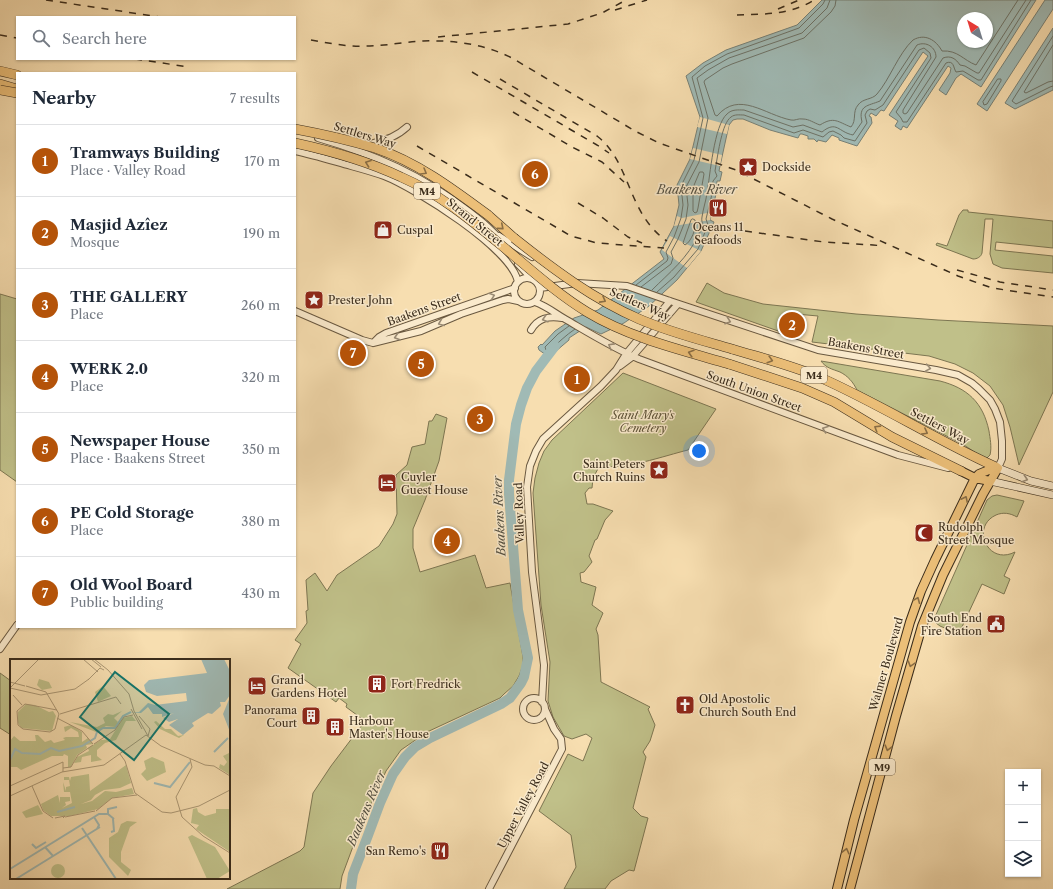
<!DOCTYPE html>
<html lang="en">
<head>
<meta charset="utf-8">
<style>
  body { margin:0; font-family:"Libre Caslon Text",serif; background:#f6f6f7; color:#1f2937 }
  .controls { position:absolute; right:12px; bottom:12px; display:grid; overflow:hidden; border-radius:0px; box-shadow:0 1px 3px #0004 }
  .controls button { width:36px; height:36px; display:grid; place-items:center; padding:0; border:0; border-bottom:1px solid #e0e1e3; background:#fff; color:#1f2937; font:20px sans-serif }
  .compass { position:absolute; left:957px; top:12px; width:36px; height:36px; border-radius:50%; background:#fff; box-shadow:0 1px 3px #0004; rotate:322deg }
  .you { position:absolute; left:699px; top:451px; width:14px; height:14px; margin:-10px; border:3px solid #fff; border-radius:50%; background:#1a73e8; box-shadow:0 0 0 6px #1a73e833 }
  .badge { display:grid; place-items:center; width:26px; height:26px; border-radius:50%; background:#b45309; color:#fff; font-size:13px; font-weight:700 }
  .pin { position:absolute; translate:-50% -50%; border:2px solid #fff; box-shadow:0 1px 4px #0006 }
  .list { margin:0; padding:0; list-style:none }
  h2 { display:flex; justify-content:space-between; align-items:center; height:52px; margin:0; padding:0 16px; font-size:17px }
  h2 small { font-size:13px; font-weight:400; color:#747a83 }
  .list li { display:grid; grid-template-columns:26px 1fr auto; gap:12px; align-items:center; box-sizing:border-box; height:72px; padding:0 16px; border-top:1px solid #e0e1e3 }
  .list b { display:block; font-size:15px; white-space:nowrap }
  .list p { margin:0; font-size:13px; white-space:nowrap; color:#747a83 }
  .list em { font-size:13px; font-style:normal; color:#747a83 }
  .icon { flex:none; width:22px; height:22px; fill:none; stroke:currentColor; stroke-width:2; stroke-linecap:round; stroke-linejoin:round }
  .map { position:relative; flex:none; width:1053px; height:889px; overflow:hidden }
  .search { position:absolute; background:#fff; box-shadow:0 1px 3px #0004; left:16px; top:16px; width:280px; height:44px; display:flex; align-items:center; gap:10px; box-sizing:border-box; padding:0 14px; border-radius:0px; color:#747a83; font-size:15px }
  .panel { position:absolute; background:#fff; box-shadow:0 1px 3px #0004; left:16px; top:72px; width:280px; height:556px; border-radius:0px }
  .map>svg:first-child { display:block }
</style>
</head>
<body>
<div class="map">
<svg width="1053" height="889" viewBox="0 0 1053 889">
  <rect width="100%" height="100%" fill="#f7deb0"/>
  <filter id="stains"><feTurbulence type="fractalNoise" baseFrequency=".005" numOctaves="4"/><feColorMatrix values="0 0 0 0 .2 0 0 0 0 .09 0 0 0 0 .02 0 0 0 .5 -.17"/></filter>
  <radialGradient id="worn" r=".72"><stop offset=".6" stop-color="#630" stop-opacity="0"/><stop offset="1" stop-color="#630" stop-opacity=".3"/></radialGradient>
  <path fill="#c0c089" stroke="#7d7652" d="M963 210H968V212L1053 221V248L996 242 995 250 1053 256V273L1002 268 993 264 990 254 993 219H985L982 253C981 257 977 259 973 259L936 245 937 243 947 246 959 215Z
    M707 283 724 293 763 304 856 314 938 320 1053 326V392L1019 465 1010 427 1003 405 990 386 973 373 955 364 929 356 812 342 818 316 796 314 795 316 789 314 781 332 696 302Z
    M0 294 17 299V482L0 470Z
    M821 361 940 381C967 388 983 402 989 431 990 438 992 447 990 455L987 458 982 457 964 445 857 390C853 382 848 376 840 372 832 369 826 368 821 361Z
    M623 373 716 409 688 450C667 455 619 472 600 465L593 478 592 488H589L585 493 587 504H593L613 511 605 520 597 539 595 540 589 556 592 562 584 572 580 573 581 582 596 587 592 605 603 613 596 629 598 635 601 682 650 707 648 709 655 725 650 741 643 752 646 757 633 808 641 816 648 818 634 871 629 870 611 881 605 889H564L576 867 571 835 539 811 568 754 583 761 592 738 586 734 572 739 564 736 553 717 548 701 550 662 541 605 533 493 535 478 539 463 544 451 552 440Z
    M436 414 447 418 439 461 425 500 413 529V548L420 572 475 555 486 588 510 583 523 657V665L519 676 513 686 504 694 500 698 427 732 401 750 386 771 358 833 342 876 340 889H227L300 851 304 847 313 793 331 766 365 721 346 707 347 704 339 698 336 702 288 668 301 644 295 640 307 623 306 611 308 610 306 580 315 573 327 591 337 575 379 546 393 524 397 514 396 475 407 465 412 447 425 444 429 421H432Z
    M997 495 1024 501 1017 517C1010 513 1003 512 996 515 970 527 988 566 1015 552L1004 576 1010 579 1004 594 982 584 961 629 958 631 954 632 940 626 936 623 935 617 987 500 992 496Z
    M0 673 11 681V735L0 728Z"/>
  <path fill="#a0bab5" stroke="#778177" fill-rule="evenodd" d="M822 0H1036L981 87 961 74 956 78 946 95 939 90 950 73 951 68 948 66 907 128 903 126 901 130 895 126 898 121 889 115 928 56 923 52 884 111 881 110 876 116 871 113 869 116 871 117 872 123 857 146 839 140V138L832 135 826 142 818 140 817 142 814 139H808V136L802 134H800L798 138 770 130 743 119H737L733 120 729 125 720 166 719 171 722 172 720 181H717L716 194 710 220 714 222 701 251 677 280 649 306 624 323 601 334 586 327 569 338V340L549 357 539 350 538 347 541 344 542 345 555 331 574 318 598 310 664 259 660 252 674 226 679 205 677 185 690 159 700 117 686 76 703 63 726 50 797 25ZM963 18H987V42H963Z
    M1045 0H1053V9L987 111 977 104Z
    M1053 28V90L1015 109 1005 103Z"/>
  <path fill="#f7deb0" d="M700 117 729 125 727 134 697 127Z
    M693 148 722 155 720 166 690 159Z
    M712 212 710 220 674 226 677 216 682 218Z
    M670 236 701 251 687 268 662 250Z"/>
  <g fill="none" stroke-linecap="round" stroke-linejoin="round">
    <path stroke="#6d7368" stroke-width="1" d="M836 0 835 6 831 12 804 38 732 64 723 68 705 80 704 82 715 115 717 116C739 90 765 115 791 120 795 121 798 118 803 119 809 119 814 123 820 125 834 116 838 122 851 127 857 120 852 112 858 105 863 98 872 100 877 94 890 79 898 54 913 40 925 33 936 40 942 51 958 50 963 60 976 65L1018 0
      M1053 36 1012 101 1016 104 1050 87 1053 86
      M1053 45 1024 92 1026 93 1048 82 1053 81
      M998 79H1001V81L987 104 984 105 983 102Z
      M700 172H703L704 174 698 208 697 212 695 213 693 211V188Z
      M693 219 695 220C697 228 691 242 685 245L683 243 691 220Z
      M636 285 667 261 668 258 666 252 674 237 681 218 683 205 681 186 694 160 703 118 692 77 705 66 727 54 799 28 823 4 825 0
      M641 287 671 264 673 258 671 252 678 239 686 219 688 205 686 187 699 162 708 118 697 78 708 70 729 58 802 33 827 8 830 0
      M652 290C669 273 688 258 699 234 700 232 702 229 702 226 703 223 701 220 702 217 703 209 706 201 707 193 710 176 714 125 727 114 732 109 738 110 744 110L793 127 803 125 822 132C837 120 838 132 853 135L862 122C858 105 868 106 880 101L917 45C926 41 936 47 936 57L903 110V113L905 114 907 113 943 58C951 55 956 59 960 65L965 66 977 73H979L1026 0
      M657 292 674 277 698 249 708 225 706 219 712 194 713 181 717 176 715 171 716 165C718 154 722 123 731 117 735 114 739 115 744 115L794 133 803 130 823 137 829 132 833 131 841 135 844 138 855 141 867 123 865 115 867 111 870 109 875 110 883 105 919 50 924 48 930 53 931 58 896 112 901 118 903 122H907L946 63C954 60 953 67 956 72L963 71 978 80H981L1031 0
      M569 326 558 334 545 347 546 350 549 351C558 343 566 335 575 329"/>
    <path stroke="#a0bab5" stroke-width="10" d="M351 889 353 874 367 838 380 803 393 774 405 757 415 747 430 738 501 704 510 698 521 683 524 677 528 658 518 610 509 494V480L516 424 521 405 527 388 536 371 555 346"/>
    <defs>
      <path id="tertiary" d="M318 138C376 155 420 174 468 211 481 221 493 230 502 242
        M366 145C383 140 394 139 407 127
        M295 151C314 155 333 161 351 166 362 169 373 172 384 176 415 188 512 249 518 282
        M499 236 532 257
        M518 264 532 279
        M514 291a13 13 0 1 1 26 0a13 13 0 1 1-26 0Z
        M540 288 577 283 627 286 670 301 818 350 936 370 958 375 972 383 979 389 990 400 995 409 1000 422 1002 441V459L998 468
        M535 302C548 307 553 312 565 319 589 333 613 348 639 359L898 455 948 468
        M295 311 362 340 373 343 421 331 461 314 503 300 508 299 518 301
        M531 330C538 318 548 316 562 318
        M373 343 379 337 386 333 515 288
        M620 366 632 357 678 304
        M0 649 17 625
        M523 709a11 11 0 1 1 22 0a11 11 0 1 1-22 0Z
        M542 702 544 665 532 572 527 487 530 466 536 451 543 439 601 386 616 370 626 354 670 301
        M489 889 562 749 561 739 554 729 545 709"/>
      <path id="secondary" d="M998 468 1031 481 1053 486
        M990 481 1053 495"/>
      <path id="primary" d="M961 471 975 478 990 481
        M837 889 854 820 910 622 921 591 935 560 975 478 979 474 996 467 998 468 983 494 943 575 922 626 896 716 850 889"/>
      <path id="motorway" d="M0 71 17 75
        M0 84 17 89
        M488 215 514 238
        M732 349C762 358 791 365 819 377 880 404 936 440 996 467
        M729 364 802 388 834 402 892 437 961 471"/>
    </defs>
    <use href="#tertiary" stroke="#695840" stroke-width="8"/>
    <use href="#secondary" stroke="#3a2c1b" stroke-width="8"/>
    <use href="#primary" stroke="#3a2c1b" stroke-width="10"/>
    <use href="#motorway" stroke="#3a2c1b" stroke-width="10"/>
    <use href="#tertiary" stroke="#faeacc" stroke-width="6"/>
    <use href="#secondary" stroke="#faeacc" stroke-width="7"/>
    <use href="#primary" stroke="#ecbf78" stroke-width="8"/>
    <use href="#motorway" stroke="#ecbf78" stroke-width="9"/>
    <path stroke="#3a2c1b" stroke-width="1.5" stroke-dasharray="7 7" stroke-linecap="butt" d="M46 0 160 17
      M778 9 799 0
      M615 10 647 0
      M737 15C764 14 790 15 814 0
      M0 35 17 38
      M438 37 568 24 602 13 626 0
      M311 40C329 43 347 47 365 46 385 46 404 42 423 41 454 40 484 44 512 58L635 131 659 143 736 170 832 219 958 276 992 288 1053 297
      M135 59 189 67
      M472 72 597 145 609 153
      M500 79 597 136C631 162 627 214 667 241
      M513 112 572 147 602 162 624 182
      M417 146 571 236 597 243 664 248
      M578 203 603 218 628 237 642 243
      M745 231 824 242 873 245 884 246
      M957 270 1000 282 1053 290"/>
    <defs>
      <path id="motorway-bridge" d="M0 90 17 93
        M295 129C322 134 349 140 375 148 417 162 453 189 488 215
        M295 143C332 151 367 161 401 177 438 193 471 220 501 245 529 268 556 293 587 312 630 338 681 350 729 364
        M514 238C553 269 593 299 639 319 669 332 701 340 732 349"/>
    </defs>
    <use href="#motorway-bridge" stroke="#3a2c1b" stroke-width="10" stroke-linecap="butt"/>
    <use href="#motorway-bridge" stroke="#ecbf78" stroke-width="9"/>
  </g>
  <defs><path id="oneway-chevron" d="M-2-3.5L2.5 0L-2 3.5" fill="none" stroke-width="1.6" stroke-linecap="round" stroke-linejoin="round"/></defs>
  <g stroke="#8a6e45">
    <use href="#oneway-chevron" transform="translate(368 163) rotate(-160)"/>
    <use href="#oneway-chevron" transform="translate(424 172) rotate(30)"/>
    <use href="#oneway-chevron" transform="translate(501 227) rotate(40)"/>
    <use href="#oneway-chevron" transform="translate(603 300) rotate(28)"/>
    <use href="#oneway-chevron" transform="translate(691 353) rotate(-163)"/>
    <use href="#oneway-chevron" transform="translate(770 360) rotate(16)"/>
    <use href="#oneway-chevron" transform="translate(877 428) rotate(-148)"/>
    <use href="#oneway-chevron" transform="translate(925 432) rotate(28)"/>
    <use href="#oneway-chevron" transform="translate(965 499) rotate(-64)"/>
    <use href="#oneway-chevron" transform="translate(917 600) rotate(-68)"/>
    <use href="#oneway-chevron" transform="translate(911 664) rotate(107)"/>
    <use href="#oneway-chevron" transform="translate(888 748) rotate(105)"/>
    <use href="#oneway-chevron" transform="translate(846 851) rotate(-76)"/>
  </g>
  <g stroke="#9a8b74">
    <use href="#oneway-chevron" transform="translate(492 296) rotate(-19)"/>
    <use href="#oneway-chevron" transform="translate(545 319) rotate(164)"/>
    <use href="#oneway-chevron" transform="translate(728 321) rotate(19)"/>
    <use href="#oneway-chevron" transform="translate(441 323) rotate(158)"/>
    <use href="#oneway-chevron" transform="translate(397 337) rotate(164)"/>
    <use href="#oneway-chevron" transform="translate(611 346) rotate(-151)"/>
    <use href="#oneway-chevron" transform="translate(928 368) rotate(10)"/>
    <use href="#oneway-chevron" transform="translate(825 429) rotate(-160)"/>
    <use href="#oneway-chevron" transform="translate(1025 479) rotate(18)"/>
  </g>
  <defs>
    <symbol id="sight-square" viewBox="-11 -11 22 22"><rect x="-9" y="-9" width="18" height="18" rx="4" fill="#8f2418" stroke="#faeacc"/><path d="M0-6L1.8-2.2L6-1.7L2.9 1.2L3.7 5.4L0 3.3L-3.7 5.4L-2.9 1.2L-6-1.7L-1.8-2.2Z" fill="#fff"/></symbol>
    <symbol id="restaurant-square" viewBox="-11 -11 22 22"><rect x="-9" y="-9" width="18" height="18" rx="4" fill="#8f2418" stroke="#faeacc"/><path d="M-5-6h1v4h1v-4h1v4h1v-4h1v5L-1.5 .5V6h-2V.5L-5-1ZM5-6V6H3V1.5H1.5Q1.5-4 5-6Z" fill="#fff"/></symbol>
    <symbol id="shop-square" viewBox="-11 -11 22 22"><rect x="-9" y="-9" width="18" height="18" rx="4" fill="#8f2418" stroke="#faeacc"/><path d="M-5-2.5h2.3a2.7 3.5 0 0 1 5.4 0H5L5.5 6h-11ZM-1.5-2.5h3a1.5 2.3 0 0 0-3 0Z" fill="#fff"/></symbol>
    <symbol id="hotel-square" viewBox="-11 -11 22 22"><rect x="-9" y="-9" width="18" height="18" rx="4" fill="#8f2418" stroke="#faeacc"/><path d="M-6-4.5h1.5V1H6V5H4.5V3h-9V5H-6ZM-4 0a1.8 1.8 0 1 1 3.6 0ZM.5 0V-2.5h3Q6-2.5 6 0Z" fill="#fff"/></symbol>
    <symbol id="mosque-square" viewBox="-11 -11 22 22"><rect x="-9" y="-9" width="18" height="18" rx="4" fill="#8f2418" stroke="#faeacc"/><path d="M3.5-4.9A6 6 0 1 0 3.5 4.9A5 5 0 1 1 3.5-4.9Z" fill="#fff"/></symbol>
    <symbol id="civic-square" viewBox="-11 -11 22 22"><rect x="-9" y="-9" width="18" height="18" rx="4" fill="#8f2418" stroke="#faeacc"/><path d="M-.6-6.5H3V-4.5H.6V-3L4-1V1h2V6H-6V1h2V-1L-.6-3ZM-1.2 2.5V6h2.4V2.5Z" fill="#fff"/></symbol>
    <symbol id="building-square" viewBox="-11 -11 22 22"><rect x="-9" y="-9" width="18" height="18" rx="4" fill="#8f2418" stroke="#faeacc"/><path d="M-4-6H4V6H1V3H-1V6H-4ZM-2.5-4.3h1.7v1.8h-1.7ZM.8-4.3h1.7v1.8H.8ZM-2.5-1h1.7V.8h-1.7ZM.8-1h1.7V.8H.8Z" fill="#fff"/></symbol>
    <symbol id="church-square" viewBox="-11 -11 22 22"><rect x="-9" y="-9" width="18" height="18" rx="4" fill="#8f2418" stroke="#faeacc"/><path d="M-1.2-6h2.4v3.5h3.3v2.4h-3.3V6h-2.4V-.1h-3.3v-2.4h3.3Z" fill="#fff"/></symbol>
  </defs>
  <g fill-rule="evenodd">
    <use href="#sight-square" x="737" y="156" width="22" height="22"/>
    <use href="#restaurant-square" x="707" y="197" width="22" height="22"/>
    <use href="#shop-square" x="372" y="219" width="22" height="22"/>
    <use href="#sight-square" x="303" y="289" width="22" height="22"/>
    <use href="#sight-square" x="648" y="459" width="22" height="22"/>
    <use href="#hotel-square" x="376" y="472" width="22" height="22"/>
    <use href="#mosque-square" x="913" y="522" width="22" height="22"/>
    <use href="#civic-square" x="985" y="613" width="22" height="22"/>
    <use href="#building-square" x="366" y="673" width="22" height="22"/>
    <use href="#hotel-square" x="246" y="675" width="22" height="22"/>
    <use href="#church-square" x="674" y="694" width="22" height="22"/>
    <use href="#building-square" x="300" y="705" width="22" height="22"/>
    <use href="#building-square" x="324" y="716" width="22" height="22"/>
    <use href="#restaurant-square" x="429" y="840" width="22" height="22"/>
  </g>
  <g text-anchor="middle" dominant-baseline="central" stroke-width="3" stroke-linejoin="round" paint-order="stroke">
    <g fill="#faeacc" stroke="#746550" stroke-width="1">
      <rect x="414" y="183" width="26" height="16" rx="3"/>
      <rect x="801" y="367" width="26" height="16" rx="3"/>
      <rect x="869" y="759" width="26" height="16" rx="3"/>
    </g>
    <g font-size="10" font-weight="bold" fill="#3a2c1b">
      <text x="427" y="191">M4</text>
      <text x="814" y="375">M4</text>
      <text x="882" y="767">M9</text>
    </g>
    <g font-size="11" fill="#3a2c1b" stroke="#faeacc">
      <text transform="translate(365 135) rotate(17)">Settlers Way</text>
      <text transform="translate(475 222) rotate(39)">Strand Street</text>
      <text transform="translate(640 304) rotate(24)">Settlers Way</text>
      <text transform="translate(424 309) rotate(-20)">Baakens Street</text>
      <text transform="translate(866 348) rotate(10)">Baakens Street</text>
      <text transform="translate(754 391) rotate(20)">South Union Street</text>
      <text transform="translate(940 426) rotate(28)">Settlers Way</text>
      <text transform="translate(519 513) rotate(-92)">Valley Road</text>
      <text transform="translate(886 664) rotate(-74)">Walmer Boulevard</text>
      <text transform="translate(523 805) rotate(-62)">Upper Valley Road</text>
    </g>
    <g font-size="11" fill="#3a2c1b" stroke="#faeacc" text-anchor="start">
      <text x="762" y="167">Dockside</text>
      <text x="718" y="227" text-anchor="middle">Oceans 11<tspan x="718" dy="13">Seafoods</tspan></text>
      <text x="397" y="230">Cuspal</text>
      <text x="328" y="300">Prester John</text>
      <text x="645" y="464" text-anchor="end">Saint Peters<tspan x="645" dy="13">Church Ruins</tspan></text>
      <text x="401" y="477">Cuyler<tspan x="401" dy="13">Guest House</tspan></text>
      <text x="938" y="527">Rudolph<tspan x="938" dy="13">Street Mosque</tspan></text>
      <text x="982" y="618" text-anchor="end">South End<tspan x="982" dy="13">Fire Station</tspan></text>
      <text x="271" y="680">Grand<tspan x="271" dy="13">Gardens Hotel</tspan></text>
      <text x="391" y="684">Fort Fredrick</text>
      <text x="699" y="699">Old Apostolic<tspan x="699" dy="13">Church South End</tspan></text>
      <text x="297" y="710" text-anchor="end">Panorama<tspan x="297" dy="13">Court</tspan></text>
      <text x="349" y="721">Harbour<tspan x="349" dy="13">Master's House</tspan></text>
      <text x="426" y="851" text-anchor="end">San Remo's</text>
    </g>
    <g font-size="11" font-style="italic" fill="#5c5136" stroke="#faeacc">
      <text x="643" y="415">Saint Mary's<tspan x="643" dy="13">Cemetery</tspan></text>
    </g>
    <g font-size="12" font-style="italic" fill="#545042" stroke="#faeacc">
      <text x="697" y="189">Baakens River</text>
      <text transform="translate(499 516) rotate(-93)">Baakens River</text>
      <text transform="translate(366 808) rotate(-67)">Baakens River</text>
    </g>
  </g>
  <g transform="translate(10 659)">
    <rect width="220" height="220" fill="#f7deb0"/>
    <path d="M29 20 39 23 42 29 32 31 27 26ZM93 27 101 37 88 43 85 33ZM16 45 25 46 39 53 43 52 46 57 42 72 11 69 8 64V53ZM112 52 104 59 108 63 105 68 96 67 86 73 60 63 87 68 95 64 93 59 98 55 103 56ZM122 57 126 62H116L106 81 95 84 87 91V97L92 101 81 103V96L72 98 71 103 64 104 67 98 79 92 78 89 91 81 100 80 113 59ZM146 62 155 70H161L168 77 174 76 169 79 150 70 144 63ZM61 66 72 73V83L78 79 83 85 76 86 77 89 67 96 61 108H58V97L54 95 53 97H42L11 111 7 108H0V82L4 77 10 82H26L25 76H28L35 83 41 81 44 84 55 81 53 79 56 78H69L68 73 61 69 55 73 54 68ZM219 94 220 97V116L209 109 210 105 214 107 217 103 213 97ZM142 98 154 103 156 113 137 122 131 115 136 110 134 102ZM116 106 121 124 110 129 94 131 85 136 81 141 71 145 82 142 95 132 106 133 122 129 124 135 102 139 88 150 60 157H41L33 151 31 145 48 136 50 144V138H60V142L55 143 56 146 52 149 62 144 60 133H54L53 123 56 132V128L60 127 59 121H54V118H59L60 122 61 118 79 115 80 132ZM28 146 33 155 16 159 12 153ZM187 149 188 153 195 157 206 154V150H220V193L186 170 189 166 181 164 183 150ZM117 162 127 163 120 168 111 193V203L121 211 118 217 99 198V179L108 173 111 165ZM182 176 205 188 220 212 207 220H197L178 178ZM41 212a7 7 0 1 1 14 0a7 7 0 1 1-14 0Z" fill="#c0c089"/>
    <path d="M191 0H214L220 12V36L215 43H210L211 47 202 55 198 54 182 64 184 67 173 76 159 66 168 60 159 63 153 59 164 54 152 58V55H143L138 48 131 54 119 53H129L138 44 145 46 177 42 176 34 147 37 136 33 134 26 139 21 197 14ZM220 38V73L213 55Z" fill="#a0bab5"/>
    <path fill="none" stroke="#a0bab5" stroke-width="2" d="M204 93 218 79M0 101 5 90 12 94 30 95 41 89 49 92 72 87 85 79 87 73 93 69H105L113 57 121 53M144 124 160 128 180 103M47 153 65 148M84 158 89 166 87 170M104 160 98 155V150L107 148M72 169 106 220M101 173 104 172 103 160M22 185 26 189 36 183M35 188 43 197M0 210 89 155H98M6 220 90 168"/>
    <path fill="none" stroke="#ab9774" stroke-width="1" d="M73 0 88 13M81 0 91 8M84 0 98 11 119 35 124 52 138 77M78 21 90 9 94 11M0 23 15 27M16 27 36 33 49 55M0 29 31 36 65 30 79 20M0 29 29 0M3 36 12 46M121 50 132 70M47 51 15 45 7 52 8 66 13 70 40 73 45 70 49 55M50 55 106 38 111 45M129 57 140 70 138 77M47 59 72 72 83 85M105 71 114 58 123 56M84 85 105 71M110 95 115 102 125 134 152 153 161 154 189 147 220 131M180 100 182 108 166 138 172 158 193 177 220 194M53 109 61 108 68 96 83 86M0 127 53 103V113M22 127 33 152 43 159M0 137 52 113 94 106 136 76 151 87 195 106 204 107 220 117M86 152 102 139 127 136M55 158 85 152M45 159 55 157 53 159"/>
    <path fill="#0f766e" fill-opacity="0.15" stroke="#0f766e" stroke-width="2" d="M105 13 159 55 124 101 70 58Z"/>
    <rect width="220" height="220" fill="none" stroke="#3a2c1b" stroke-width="2"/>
  </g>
  <rect width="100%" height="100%" filter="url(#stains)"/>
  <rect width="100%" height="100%" fill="url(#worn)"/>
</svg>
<div class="controls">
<button>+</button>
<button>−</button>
<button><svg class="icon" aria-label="layers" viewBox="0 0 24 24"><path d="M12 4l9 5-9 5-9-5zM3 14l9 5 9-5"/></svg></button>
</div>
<svg class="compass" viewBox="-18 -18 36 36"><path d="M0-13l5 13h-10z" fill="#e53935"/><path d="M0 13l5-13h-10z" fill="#747a83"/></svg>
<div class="you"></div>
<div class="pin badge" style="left:577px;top:379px">1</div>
<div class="pin badge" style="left:792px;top:325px">2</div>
<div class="pin badge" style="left:480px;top:419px">3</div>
<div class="pin badge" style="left:447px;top:541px">4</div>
<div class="pin badge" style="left:421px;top:364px">5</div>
<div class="pin badge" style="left:535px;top:174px">6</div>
<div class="pin badge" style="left:353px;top:353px">7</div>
<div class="search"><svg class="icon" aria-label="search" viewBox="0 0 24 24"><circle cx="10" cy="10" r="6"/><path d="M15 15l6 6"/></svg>Search here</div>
<section class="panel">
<h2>Nearby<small>7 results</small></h2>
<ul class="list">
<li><span class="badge">1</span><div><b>Tramways Building</b><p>Place · Valley Road</p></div><em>170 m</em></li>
<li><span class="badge">2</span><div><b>Masjid Azîez</b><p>Mosque</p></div><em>190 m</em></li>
<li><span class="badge">3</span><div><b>THE GALLERY</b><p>Place</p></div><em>260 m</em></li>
<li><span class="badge">4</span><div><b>WERK 2.0</b><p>Place</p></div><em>320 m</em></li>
<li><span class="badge">5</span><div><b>Newspaper House</b><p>Place · Baakens Street</p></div><em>350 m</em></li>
<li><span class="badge">6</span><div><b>PE Cold Storage</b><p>Place</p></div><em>380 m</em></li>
<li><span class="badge">7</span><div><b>Old Wool Board</b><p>Public building</p></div><em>430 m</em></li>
</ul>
</section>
</div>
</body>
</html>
